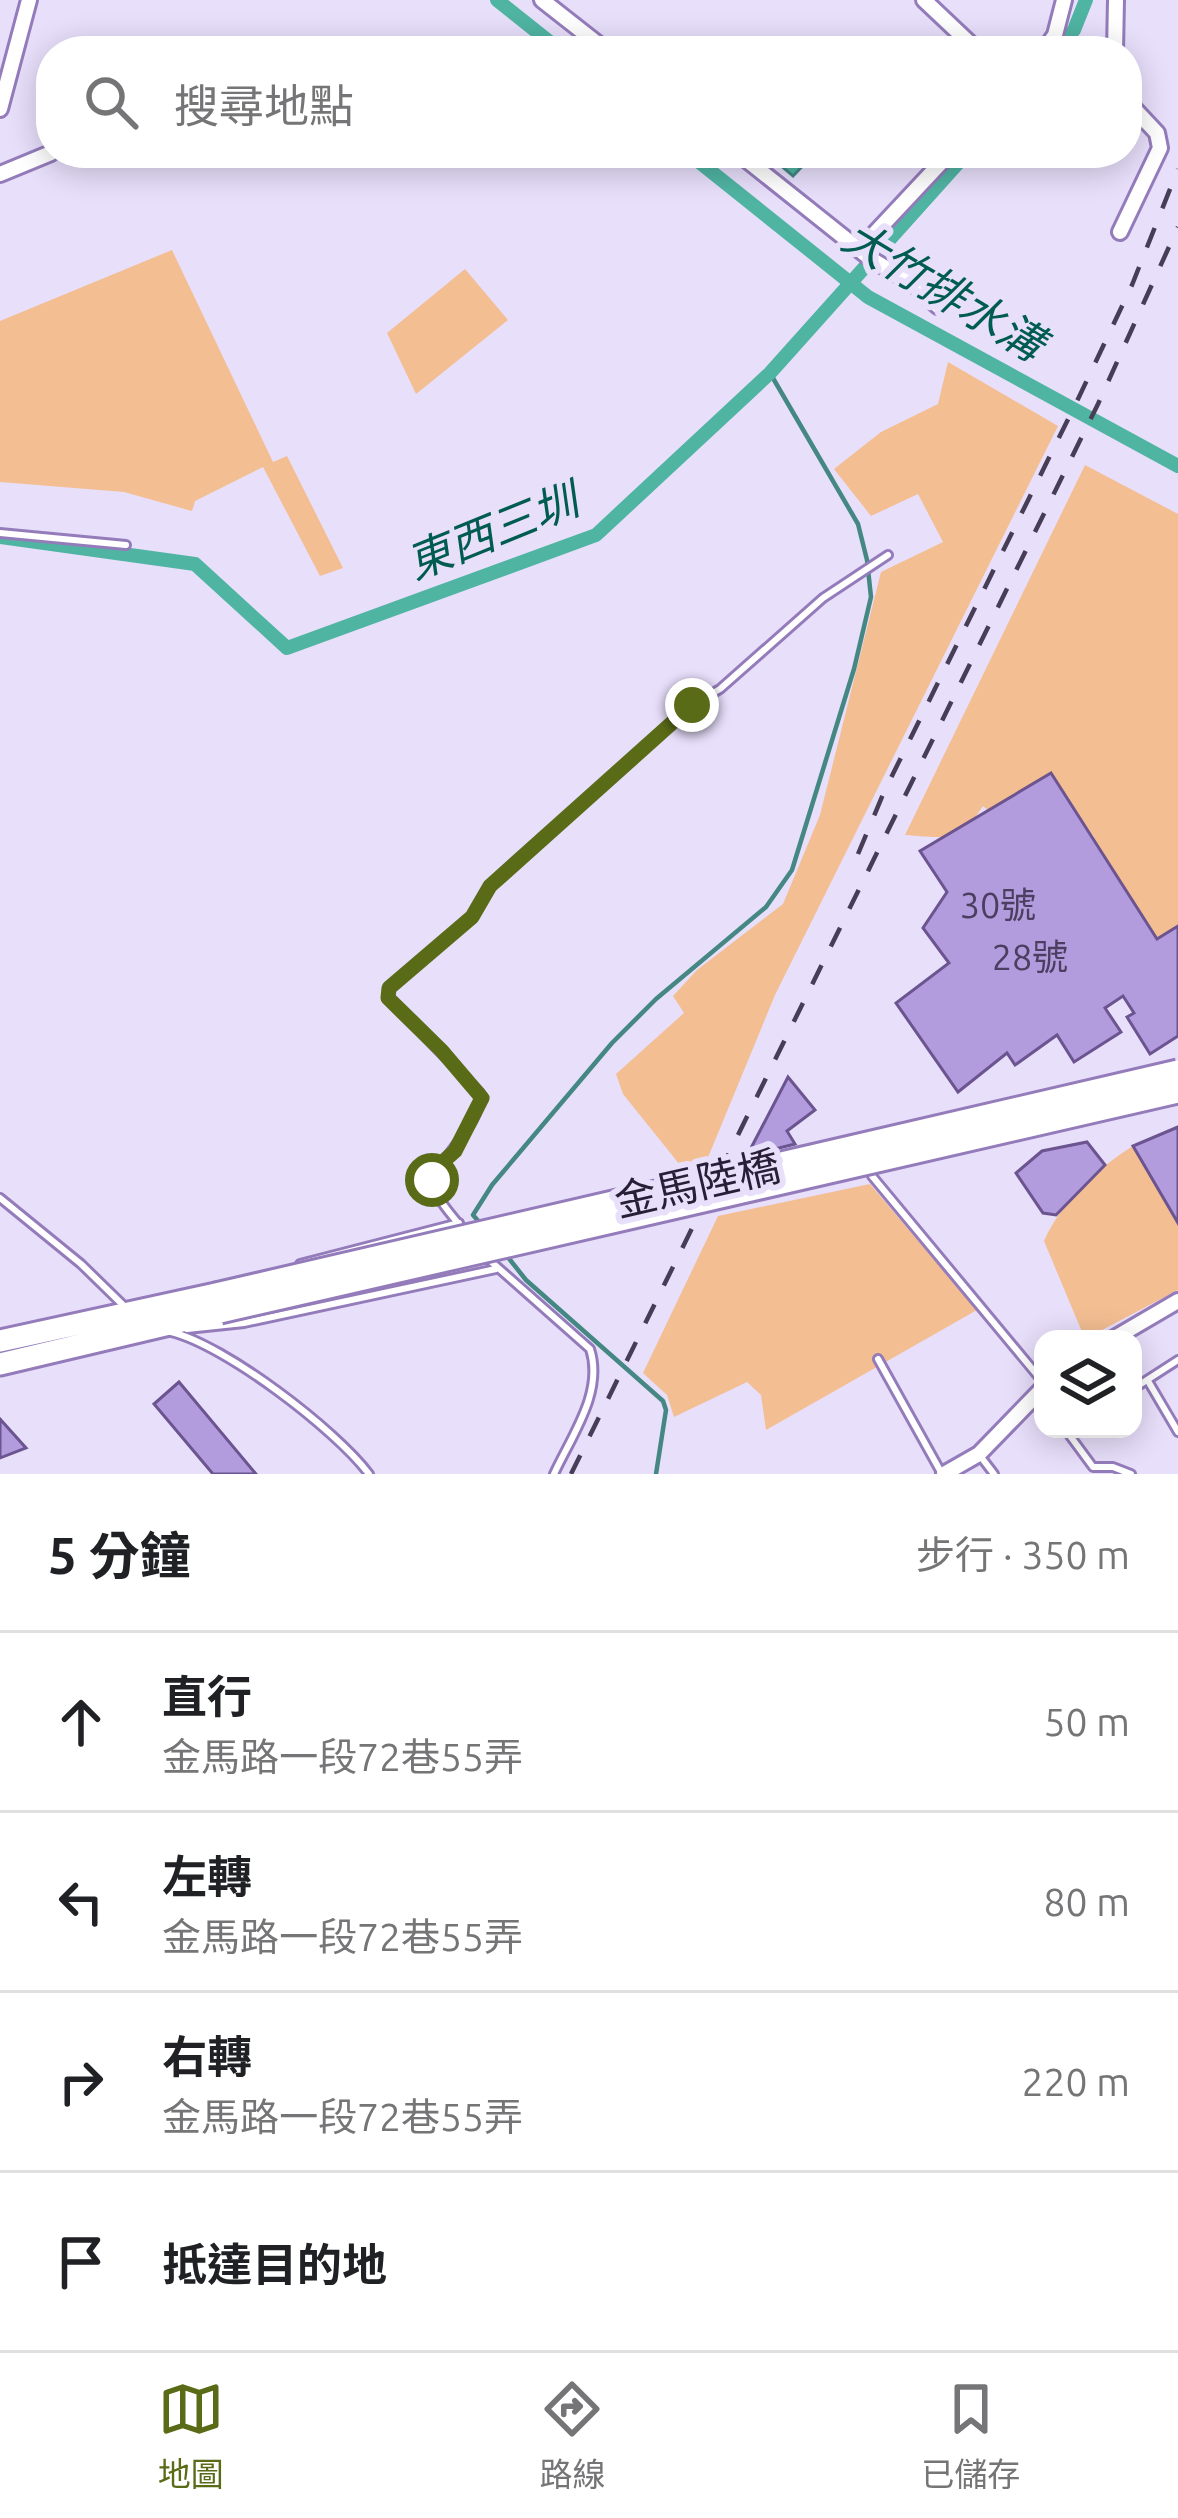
<!DOCTYPE html>
<html lang="zh-TW">
<head>
<meta charset="utf-8">
<style>
  body { margin:0; font-family:Ubuntu,"Noto Sans TC",sans-serif; background:#f6f6f6; color:#202124 }
  .controls { position:absolute; right:36px; bottom:36px; display:grid; overflow:hidden; border-radius:24px; box-shadow:0 6px 30px #0003 }
  .controls button { width:108px; height:108px; display:grid; place-items:center; padding:0; border:0; border-bottom:3px solid #e0e0e0; background:#fff; color:#202124; font:60px sans-serif }
  .stop { position:absolute; width:36px; height:36px; margin:-27px; border:9px solid #5a6b17; border-radius:50%; background:#fff }
  .stop.end { background:#5a6b17; border-color:#fff; box-shadow:0 3px 12px #0008 }
  .list { margin:0; padding:0; list-style:none }
  h2 { display:flex; justify-content:space-between; align-items:center; height:156px; margin:0; padding:0 48px; font-size:51px }
  h2 small { font-size:39px; font-weight:400; color:#757577 }
  .list li { display:grid; grid-template-columns:78px 1fr auto; gap:36px; align-items:center; box-sizing:border-box; height:180px; padding:0 48px; border-top:3px solid #e0e0e0 }
  .list b { display:block; font-size:45px; white-space:nowrap }
  .list p { margin:0; font-size:39px; white-space:nowrap; color:#757577 }
  .list em { font-size:39px; font-style:normal; color:#757577 }
  .icon { flex:none; width:66px; height:66px; fill:none; stroke:currentColor; stroke-width:2; stroke-linecap:round; stroke-linejoin:round }
  .map { position:relative; flex:none; width:1178px; height:1474px; overflow:hidden }
  .search { position:absolute; background:#fff; box-shadow:0 6px 30px #0003; left:36px; right:36px; top:36px; height:132px; display:flex; align-items:center; gap:30px; box-sizing:border-box; padding:0 42px; border-radius:48px; color:#757577; font-size:45px }
  .sheet { height:876px; background:#fff }
  nav { display:flex; justify-content:space-around; align-items:center; box-sizing:border-box; height:168px; border-top:3px solid #e0e0e0; background:#fff; font-size:33px; color:#757577 }
  nav a { display:grid; justify-items:center; gap:6px }
  nav .on { color:#5a6b17 }
  .map>svg:first-child { display:block }
</style>
</head>
<body>
<div class="map">
<svg width="1178" height="1474" viewBox="0 0 1178 1474">
  <rect width="100%" height="100%" fill="#e8dffb"/>
  <path fill="#f3be92" d="M172 250 273 462 287 456 343 568 320 576 263 467 195 501 192 511 124 492 0 482V321Z
    M465 269 508 320 416 394 387 333Z
    M948 362 1058 426 775 995 702 1172 684 1170 623 1094 616 1074 684 1013 673 996 697 970 783 904 820 815 881 572 943 542 918 494 871 516 834 469 881 432 938 404Z
    M1085 465 1178 514V924L1150 945 1088 852 1094 837 1060 790 990 812 983 806C959 843 946 838 905 835Z
    M1133 1146 1178 1223V1290L1085 1339 1044 1241C1062 1201 1095 1170 1133 1146Z
    M870 1184 977 1310 766 1430 761 1395 747 1382 674 1417 667 1395 643 1373 718 1216Z"/>
  <path fill="#50b4a3" stroke="#448783" stroke-width="3" d="M766 153H815L793 176Z"/>
  <g fill="none" stroke-linecap="round" stroke-linejoin="round">
    <path stroke="#448783" stroke-width="4.5" d="M481 1224 473 1215 492 1185 612 1043 656 999 766 907 792 870 854 669 871 597 867 560 858 524 770 373
      M507 1256 526 1280 663 1401 666 1410 656 1474"/>
    <path stroke="#50b4a3" stroke-width="14" d="M497 0 561 51
      M1056 51 1074 30 1086 0
      M688 153 868 297 1178 466
      M0 537 195 564 287 648 596 535 770 373 967 153"/>
  </g>
  <path fill="#b39cdd" stroke="#6b548f" stroke-width="3" d="M1051 773 1157 939 1178 926V1036L1150 1054 1127 1017 1134 1013 1123 996 1105 1008 1121 1032 1074 1062 1057 1035 1015 1065 1007 1053 958 1092 896 1003 949 963 923 928 947 892 920 851Z
    M788 1077 815 1110 787 1131 795 1144 755 1154 751 1148Z
    M1178 1127V1223L1133 1146Z
    M1087 1142 1105 1165 1056 1215 1043 1213 1016 1173 1042 1151Z
    M179 1382 256 1474H213L154 1404Z
    M0 1419 26 1448 0 1458Z"/>
  <g fill="none" stroke-linecap="round" stroke-linejoin="round">
    <defs>
      <path id="service" d="M0 533 126 545
        M872 1176 1043 1382
        M0 1198 81 1264 124 1306
        M463 1229C454 1218 441 1204 435 1191 424 1168 483 1129 480 1093L388 998 389 988 473 917 491 886 692 705 720 689 823 598 888 555
        M487 1258 590 1349C604 1392 572 1435 554 1474
        M300 1264 459 1223
        M187 1329 244 1323 496 1269
        M171 1332C225 1345 335 1429 369 1474
        M878 1359 942 1474
        M1148 1381 1178 1432
        M1133 1389 1178 1360
        M1065 1429 1093 1467H1113L1131 1474
        M981 1457 994 1474"/>
      <path id="minor" d="M542 0 607 51
        M924 0 978 51
        M1044 51 1055 35 1064 0
        M1115 51 1116 0
        M0 109 29 0
        M738 153 871 259 916 286 938 306
        M0 174 51 153
        M1120 232 1160 148 1157 133 1127 101
        M861 248 950 153
        M1113 1339 1178 1301
        M944 1474 979 1454 1043 1388"/>
      <path id="primary" d="M0 1341 216 1294
        M0 1364 220 1312"/>
    </defs>
    <use href="#service" stroke="#947cbb" stroke-width="12"/>
    <use href="#minor" stroke="#947cbb" stroke-width="20"/>
    <use href="#primary" stroke="#947cbb" stroke-width="27"/>
    <use href="#service" stroke="#fff" stroke-width="6"/>
    <use href="#minor" stroke="#fff" stroke-width="14"/>
    <use href="#primary" stroke="#fff" stroke-width="21"/>
    <path stroke="#473d56" stroke-width="4.5" stroke-dasharray="21 21" stroke-linecap="butt" d="M858 854 884 792 1079 397 1132 285 1178 169
      M571 1474 1098 404 1178 227"/>
    <defs>
      <path id="primary-bridge" d="M216 1294 1178 1071
        M220 1312 1178 1092"/>
    </defs>
    <use href="#primary-bridge" stroke="#947cbb" stroke-width="27" stroke-linecap="butt"/>
    <use href="#primary-bridge" stroke="#fff" stroke-width="21"/>
  </g>
  <g fill="none" stroke-linecap="round" stroke-linejoin="round">
    <path stroke="#5a6b17" stroke-width="15" d="M432 1180 435 1169 455 1151 482 1098 442 1051 388 998 389 988 472 917 490 886 692 705"/>
  </g>
  <g text-anchor="middle" dominant-baseline="central" stroke-width="12" stroke-linejoin="round" paint-order="stroke">
    <g font-size="36" fill="#4b3e60">
      <text x="998" y="904">30號</text>
      <text x="1030" y="956">28號</text>
    </g>
    <g font-size="42" fill="#281e37" stroke="#e8dffb">
      <text transform="translate(697 1183) rotate(-13)">金馬陸橋</text>
    </g>
    <g font-size="45" font-style="italic" fill="#005c51" stroke="#e8dffb">
      <text transform="translate(944 290) rotate(31)">大竹排水溝</text>
      <text transform="translate(492 531) rotate(-22)">東西三圳</text>
    </g>
  </g>
</svg>
<div class="controls">
<button><svg class="icon" aria-label="layers" viewBox="0 0 24 24"><path d="M12 4l9 5-9 5-9-5zM3 14l9 5 9-5"/></svg></button>
</div>
<div class="stop" style="left:432px;top:1180px"></div>
<div class="stop end" style="left:692px;top:705px"></div>
<div class="search"><svg class="icon" aria-label="search" viewBox="0 0 24 24"><circle cx="10" cy="10" r="6"/><path d="M15 15l6 6"/></svg>搜尋地點</div>
</div>
<section class="sheet">
<h2>5 分鐘<small>步行 · 350 m</small></h2>
<ul class="list">
<li><svg class="icon" aria-label="ahead" viewBox="0 0 24 24"><path d="M12 20V5M6 11l6-6 6 6"/></svg><div><b>直行</b><p>金馬路一段72巷55弄</p></div><em>50 m</em></li>
<li><svg class="icon" aria-label="left" viewBox="0 0 24 24"><path d="M17 20v-9H6M10 6l-5 5 5 5"/></svg><div><b>左轉</b><p>金馬路一段72巷55弄</p></div><em>80 m</em></li>
<li><svg class="icon" aria-label="right" viewBox="0 0 24 24"><path d="M7 20v-9h11M14 6l5 5-5 5"/></svg><div><b>右轉</b><p>金馬路一段72巷55弄</p></div><em>220 m</em></li>
<li><svg class="icon" aria-label="arrive" viewBox="0 0 24 24"><path d="M6 21V4h12l-3 4 3 4H6"/></svg><div><b>抵達目的地</b></div></li>
</ul>
</section>
<nav>
<a class="on"><svg class="icon" aria-label="map" viewBox="0 0 24 24"><path d="M3 6l6-2 6 2 6-2v14l-6 2-6-2-6 2zM9 4v14M15 6v14"/></svg>地圖</a>
<a><svg class="icon" aria-label="directions" viewBox="0 0 24 24"><path d="M12 3l9 9-9 9-9-9zM9 14v-3h6M13 9l2 2-2 2"/></svg>路線</a>
<a><svg class="icon" aria-label="saved" viewBox="0 0 24 24"><path d="M7 4h10v16l-5-4-5 4z"/></svg>已儲存</a>
</nav>
</body>
</html>
